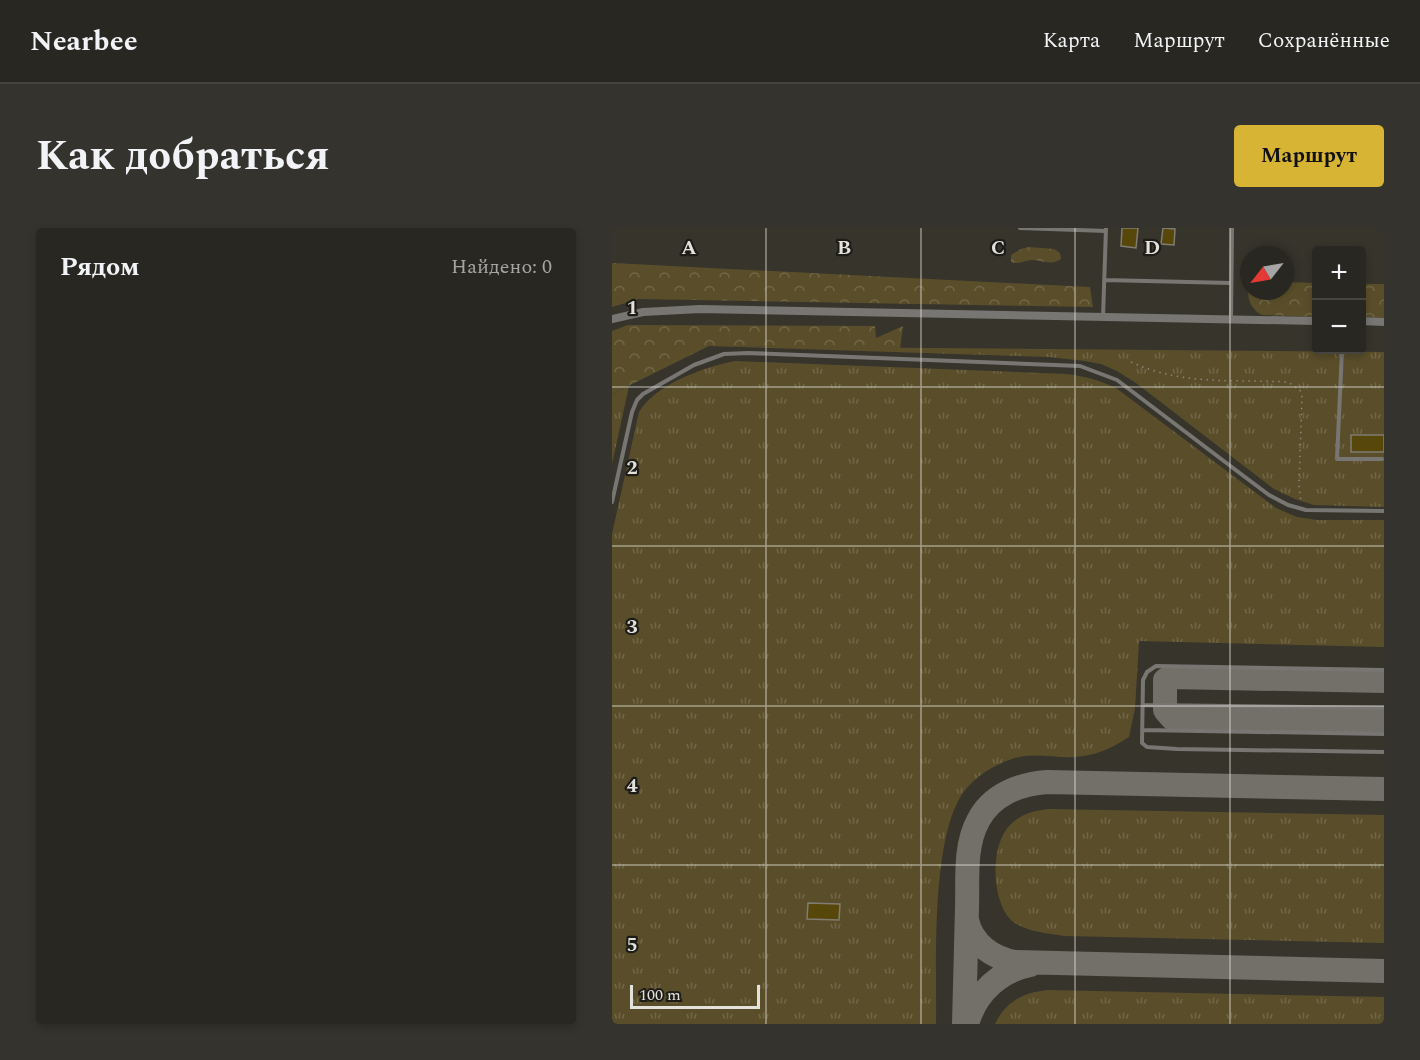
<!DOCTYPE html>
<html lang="ru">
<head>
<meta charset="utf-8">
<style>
  body { margin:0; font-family:Spectral,serif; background:#35332e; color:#f1f3f6 }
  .controls { position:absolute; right:18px; top:18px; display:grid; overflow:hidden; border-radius:6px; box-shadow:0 3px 9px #0003 }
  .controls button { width:54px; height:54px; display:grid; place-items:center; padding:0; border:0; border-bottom:2px solid #45443f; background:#292721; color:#f1f3f6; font:30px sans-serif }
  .compass { position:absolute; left:628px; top:18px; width:54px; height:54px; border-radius:50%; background:#292721; box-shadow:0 3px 9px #0003; rotate:239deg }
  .scale { position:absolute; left:18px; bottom:15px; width:130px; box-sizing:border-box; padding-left:6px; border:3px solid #e2e1db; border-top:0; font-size:16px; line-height:21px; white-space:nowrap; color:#e2e1db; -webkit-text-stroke:4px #1d1c18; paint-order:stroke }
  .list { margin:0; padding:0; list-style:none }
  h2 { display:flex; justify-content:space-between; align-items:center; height:78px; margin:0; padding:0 24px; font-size:26px }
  h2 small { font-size:20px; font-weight:400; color:#a5a5a5 }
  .map { position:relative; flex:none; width:772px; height:796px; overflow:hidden; border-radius:6px }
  header { display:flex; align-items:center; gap:36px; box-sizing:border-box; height:84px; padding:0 30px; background:#292721; border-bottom:2px solid #45443f }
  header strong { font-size:28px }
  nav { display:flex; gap:33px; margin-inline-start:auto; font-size:21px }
  .intro { display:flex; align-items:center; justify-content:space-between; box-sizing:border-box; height:144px; padding:0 36px }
  h1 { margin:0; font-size:42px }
  .button { padding:15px 27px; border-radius:6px; background:#d7b434; color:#111; font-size:21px; font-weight:700 }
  main { display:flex; gap:36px; padding:0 36px }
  aside { flex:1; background:#292721; border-radius:6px; box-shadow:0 3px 9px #0003 }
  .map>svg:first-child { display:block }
</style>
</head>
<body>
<header>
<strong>Nearbee</strong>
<nav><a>Карта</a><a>Маршрут</a><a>Сохранённые</a></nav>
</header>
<div class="intro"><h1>Как добраться</h1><a class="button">Маршрут</a></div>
<main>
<aside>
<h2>Рядом<small>Найдено: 0</small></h2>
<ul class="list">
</ul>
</aside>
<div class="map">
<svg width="772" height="796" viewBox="0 0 772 796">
  <defs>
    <pattern id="grass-tufts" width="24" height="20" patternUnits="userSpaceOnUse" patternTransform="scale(1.5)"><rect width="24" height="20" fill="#5a4e2a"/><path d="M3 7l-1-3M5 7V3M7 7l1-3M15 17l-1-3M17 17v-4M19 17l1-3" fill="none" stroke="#716748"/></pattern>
    <pattern id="forest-crowns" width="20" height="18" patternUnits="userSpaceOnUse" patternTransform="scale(1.5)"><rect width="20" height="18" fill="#5a4e2a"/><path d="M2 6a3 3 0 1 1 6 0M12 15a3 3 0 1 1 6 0" fill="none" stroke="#716748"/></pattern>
  </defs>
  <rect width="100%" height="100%" fill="#37342c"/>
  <path fill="url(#grass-tufts)" d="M97 118 772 124V279L702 277 683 271 662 261 524 155 505 143 489 136 473 133 437 129Z
    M123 133 454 146C472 148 487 152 504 160L664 280 685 289 705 292H772V419L527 413 523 480 517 509C500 520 483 528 462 529 444 530 426 525 407 529 387 534 367 545 353 562 318 607 325 738 324 796H0V306L27 184C44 156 92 139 123 133Z
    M17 158 0 236V166Z
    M436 581 772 587V715L452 708C436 705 412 704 399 692 379 672 378 617 398 597 409 586 421 583 436 581Z
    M435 762 772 769V796H383C394 773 411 765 435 762Z"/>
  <path fill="url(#forest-crowns)" d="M417 19 442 21 448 25 449 31C439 38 430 32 419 32 411 33 406 37 399 34V27L409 21Z
    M0 35 478 59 481 79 27 71 0 79Z
    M673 54 704 55V89L650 87C640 82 634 71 637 59V63H673Z
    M750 56H772V90L750 89Z
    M16 97 263 98 264 110 291 98 288 121 97 118 0 166V103Z"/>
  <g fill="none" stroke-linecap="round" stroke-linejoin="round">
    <path stroke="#73706a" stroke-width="24" d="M772 453 558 449 553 452V482L560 490 772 493
      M355 692C360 716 381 730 403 734L772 743
      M356 793C365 764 388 743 418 737
      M352 796C353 757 354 719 355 680 356 652 352 619 366 593 379 567 407 556 435 554L772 561"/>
  </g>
  <path fill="#57470a" stroke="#7f7c73" stroke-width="1.5" d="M510 0H526L524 20 509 18Z
    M551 0 563 1 562 17 549 16Z
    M739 207H772V224H739Z
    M196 675 228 676 227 692 195 691Z"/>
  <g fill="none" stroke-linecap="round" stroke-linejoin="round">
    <path stroke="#88867f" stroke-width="1.5" stroke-dasharray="1.5 4.5" stroke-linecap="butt" d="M519 134C571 158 621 151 676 154L688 162 690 169 687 258 689 274"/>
    <path stroke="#777672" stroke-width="4" d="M408 0 494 3
      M492 52 619 55
      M491 89 494 0
      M619 91 620 0
      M730 122 725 231H770
      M0 274 20 184 25 172 31 166 82 137 112 126 136 125 468 138 505 152 625 243 657 267 676 277 694 282 772 283
      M772 442 544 438 535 444 531 452 530 515 535 519 565 521 772 524
      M531 477 772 480
      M530 502 772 506"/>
    <path stroke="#777672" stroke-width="8" d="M0 91 31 84 88 81 704 93
      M750 93 772 94"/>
  </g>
  <path fill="none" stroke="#e2e1db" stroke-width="1.5" stroke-opacity="0.55" d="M154 0V796M309 0V796M463 0V796M618 0V796M0 159H772M0 318H772M0 478H772M0 637H772"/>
  <g font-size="20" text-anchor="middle" font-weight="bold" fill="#e2e1db" stroke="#1d1c18" stroke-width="4.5" stroke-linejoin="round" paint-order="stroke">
    <text x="77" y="26">A</text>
    <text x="232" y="26">B</text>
    <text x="386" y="26">C</text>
    <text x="540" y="26">D</text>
    <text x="20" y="86">1</text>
    <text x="20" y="246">2</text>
    <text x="20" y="405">3</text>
    <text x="20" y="564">4</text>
    <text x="20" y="723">5</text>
  </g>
</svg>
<div class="controls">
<button>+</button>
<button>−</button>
</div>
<svg class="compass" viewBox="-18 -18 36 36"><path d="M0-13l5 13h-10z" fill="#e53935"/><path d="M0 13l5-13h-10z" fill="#a5a5a5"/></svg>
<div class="scale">100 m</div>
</div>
</main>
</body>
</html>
